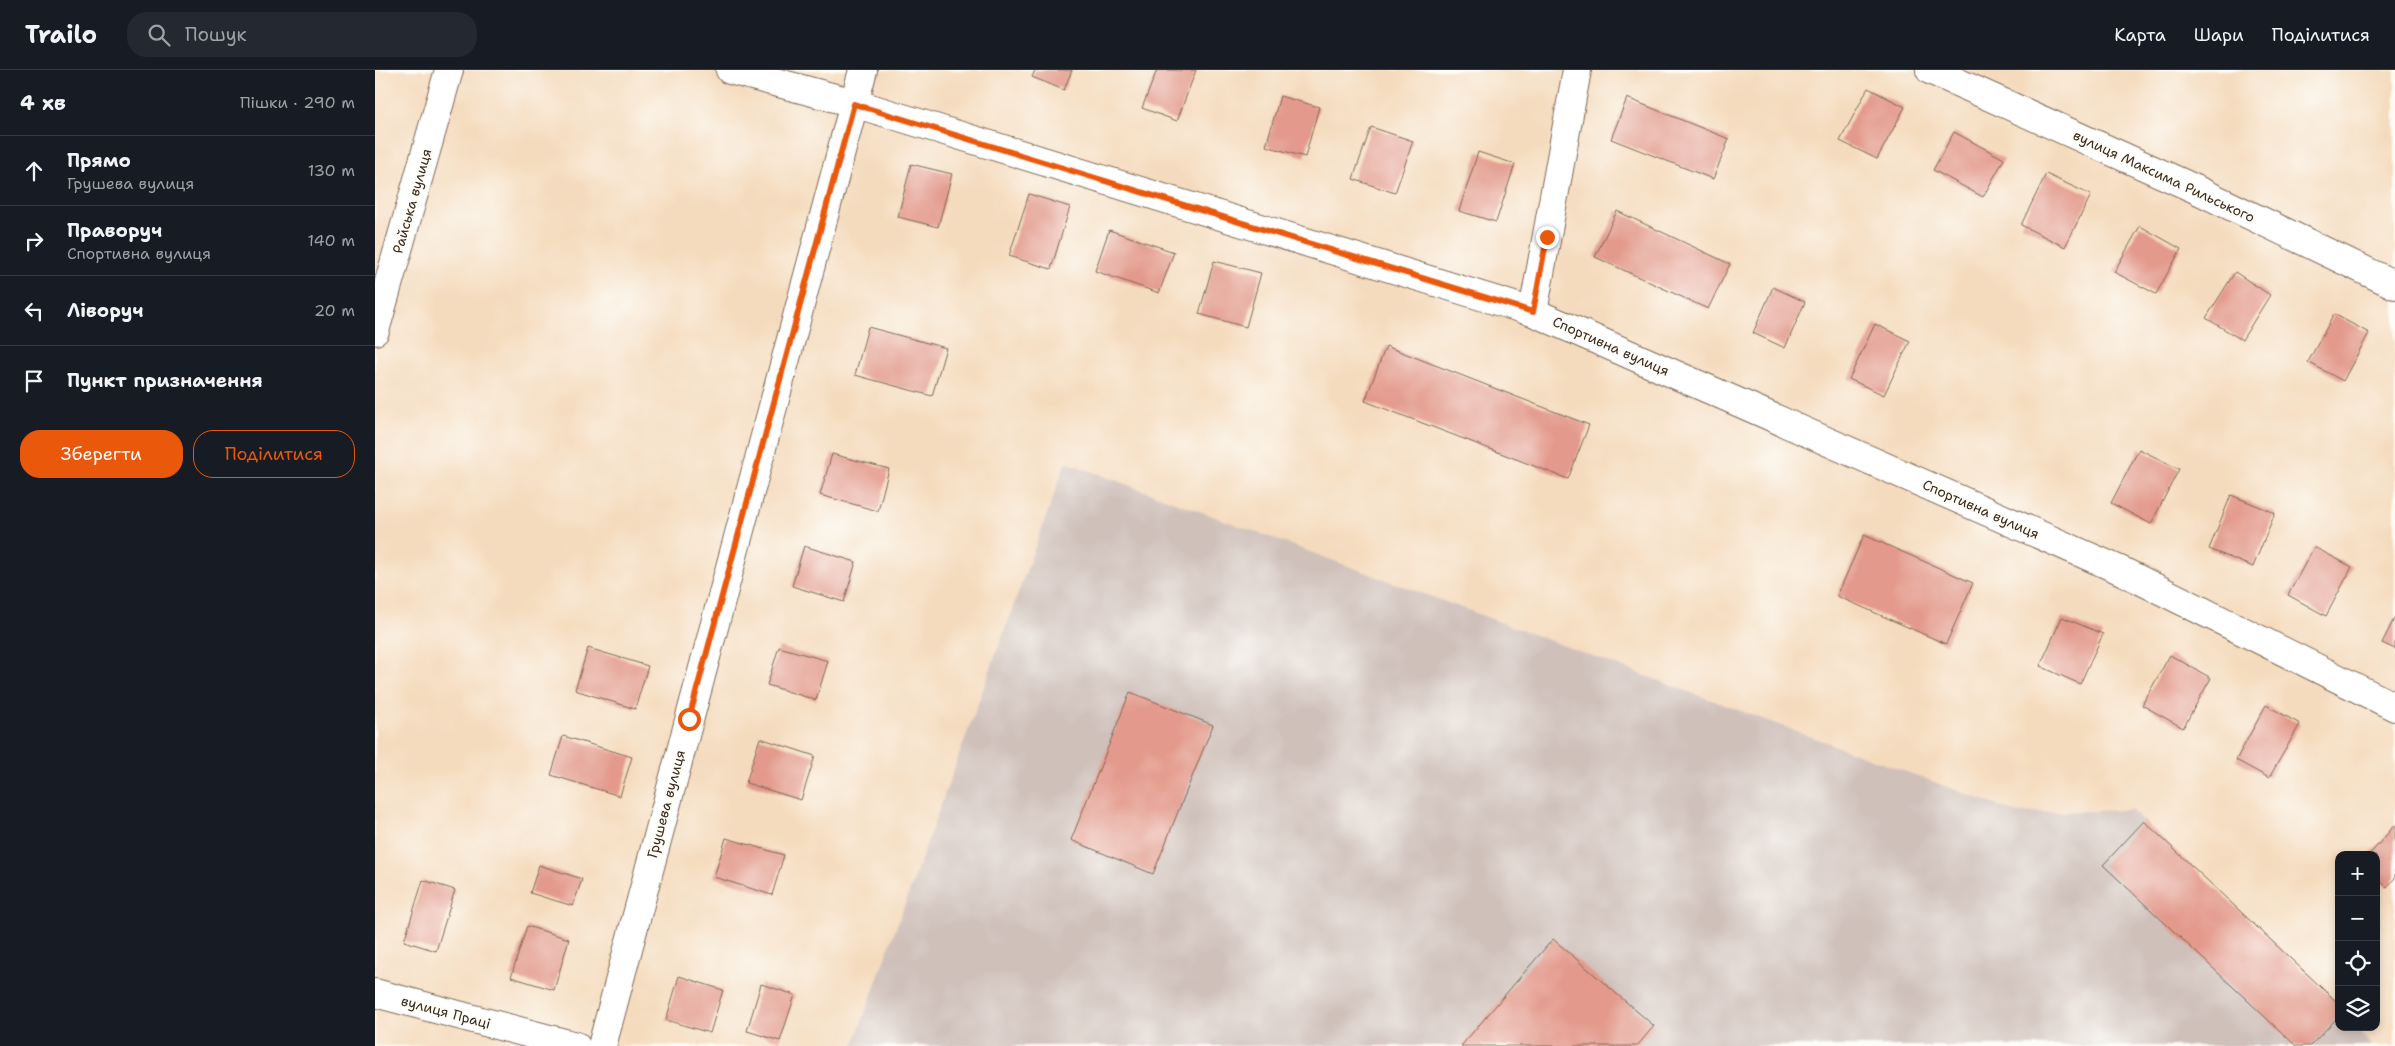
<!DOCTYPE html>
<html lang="uk">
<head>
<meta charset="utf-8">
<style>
  body { margin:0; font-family:"Shantell Sans",sans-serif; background:#242831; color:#f1f3f6 }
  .controls { position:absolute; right:15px; bottom:15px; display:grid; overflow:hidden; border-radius:10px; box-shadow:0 2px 8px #0003 }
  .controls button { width:45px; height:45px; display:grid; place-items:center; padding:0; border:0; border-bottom:1px solid #363941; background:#171b24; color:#f1f3f6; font:25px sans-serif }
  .stop { position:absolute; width:15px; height:15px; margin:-11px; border:4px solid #ea580c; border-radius:50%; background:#fff }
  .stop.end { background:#ea580c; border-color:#fff; box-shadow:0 1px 5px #0008 }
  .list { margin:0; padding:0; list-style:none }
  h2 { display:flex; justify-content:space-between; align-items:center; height:65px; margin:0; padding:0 20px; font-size:21px }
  h2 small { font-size:16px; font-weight:400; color:#9ea1a6 }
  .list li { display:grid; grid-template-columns:32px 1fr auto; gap:15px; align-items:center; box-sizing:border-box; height:70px; padding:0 20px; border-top:1px solid #363941 }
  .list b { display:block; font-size:19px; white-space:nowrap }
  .list p { margin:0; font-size:16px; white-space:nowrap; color:#9ea1a6 }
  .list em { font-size:16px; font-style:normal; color:#9ea1a6 }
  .actions { display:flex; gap:10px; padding:15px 20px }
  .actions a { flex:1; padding:11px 0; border:1px solid #ea580c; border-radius:20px; text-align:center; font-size:18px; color:#ea580c }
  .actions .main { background:#ea580c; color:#fff }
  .icon { flex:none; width:28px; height:28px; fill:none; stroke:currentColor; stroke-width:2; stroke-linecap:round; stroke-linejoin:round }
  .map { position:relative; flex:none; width:2020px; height:976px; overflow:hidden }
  header { display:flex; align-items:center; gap:30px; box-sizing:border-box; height:70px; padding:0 25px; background:#171b24; border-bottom:1px solid #363941 }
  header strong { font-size:24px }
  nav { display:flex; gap:28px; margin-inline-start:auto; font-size:18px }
  .search { width:350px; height:45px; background:#242831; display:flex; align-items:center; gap:12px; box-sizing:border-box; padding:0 18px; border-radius:20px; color:#9ea1a6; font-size:19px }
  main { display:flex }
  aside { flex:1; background:#171b24 }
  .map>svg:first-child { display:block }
</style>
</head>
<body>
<header>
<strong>Trailo</strong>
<div class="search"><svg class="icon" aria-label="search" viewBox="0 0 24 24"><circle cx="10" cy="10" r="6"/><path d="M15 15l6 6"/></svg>Пошук</div>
<nav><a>Карта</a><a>Шари</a><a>Поділитися</a></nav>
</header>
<main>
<aside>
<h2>4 хв<small>Пішки · 290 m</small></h2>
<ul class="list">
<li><svg class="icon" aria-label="ahead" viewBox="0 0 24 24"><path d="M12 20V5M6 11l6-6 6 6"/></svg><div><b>Прямо</b><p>Грушева вулиця</p></div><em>130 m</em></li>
<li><svg class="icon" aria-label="right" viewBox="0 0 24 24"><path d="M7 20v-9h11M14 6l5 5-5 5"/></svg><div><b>Праворуч</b><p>Спортивна вулиця</p></div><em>140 m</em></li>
<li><svg class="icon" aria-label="left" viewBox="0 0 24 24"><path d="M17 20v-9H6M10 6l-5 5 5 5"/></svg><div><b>Ліворуч</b></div><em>20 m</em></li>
<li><svg class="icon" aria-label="arrive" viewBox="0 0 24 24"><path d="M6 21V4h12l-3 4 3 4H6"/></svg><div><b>Пункт призначення</b></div></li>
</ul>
<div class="actions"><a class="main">Зберегти</a><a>Поділитися</a></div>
</aside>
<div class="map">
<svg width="2020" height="976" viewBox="0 0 2020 976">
  <rect width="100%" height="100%" fill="#fdfcf7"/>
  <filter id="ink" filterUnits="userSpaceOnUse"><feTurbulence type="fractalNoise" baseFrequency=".02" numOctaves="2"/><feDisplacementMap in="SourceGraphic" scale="10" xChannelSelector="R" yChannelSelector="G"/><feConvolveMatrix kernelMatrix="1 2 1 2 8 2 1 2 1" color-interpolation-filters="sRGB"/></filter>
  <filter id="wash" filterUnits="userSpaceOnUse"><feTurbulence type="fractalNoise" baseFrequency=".0096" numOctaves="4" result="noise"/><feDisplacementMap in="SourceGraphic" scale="20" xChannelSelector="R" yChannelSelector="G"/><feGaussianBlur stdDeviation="1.12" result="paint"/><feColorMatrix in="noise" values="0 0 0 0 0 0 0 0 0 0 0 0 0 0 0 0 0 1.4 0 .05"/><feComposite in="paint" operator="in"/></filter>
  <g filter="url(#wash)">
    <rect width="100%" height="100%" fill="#f5dbbe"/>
    <path fill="#cfc0ba" d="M691 392 1643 743 1756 740 1964 934V957H1982L1996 976H478Z"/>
    <g id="blocks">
      <path fill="#e39a8c" d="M660 0H697L689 20 657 7Z
        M782 0H821L802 51 767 38Z
        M1493 18 1530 37 1502 89 1465 71Z
        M905 26 944 37 930 87 891 76Z
        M1252 28 1354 69 1338 109 1236 69Z
        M996 57 1038 71 1020 123 978 109Z
        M1579 62 1629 89 1608 127 1558 100Z
        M1103 82 1140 94 1121 152 1084 141Z
        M536 94 577 104 563 157 523 147Z
        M1671 104 1716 125 1690 177 1646 155Z
        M654 124 695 137 676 199 634 186Z
        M1242 141 1355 194 1333 239 1220 187Z
        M1765 156 1806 179 1781 224 1739 202Z
        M734 160 799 182 784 223 720 201Z
        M839 191 886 203 871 257 824 244Z
        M1860 202 1895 225 1867 270 1831 248Z
        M1398 217 1430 232 1410 278 1378 263Z
        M1959 244 1994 263 1968 311 1933 292Z
        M1500 254 1535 271 1509 325 1474 309Z
        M493 257 571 278 557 326 480 305Z
        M1011 276 1214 355 1193 409 990 331Z
        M1764 379 1804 399 1776 454 1736 433Z
        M457 384 514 399 503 441 445 425Z
        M1856 425 1900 443 1878 497 1834 479Z
        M1489 465 1598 513 1571 574 1462 526Z
        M429 476 481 492 469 532 417 516Z
        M1939 477 1977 497 1951 546 1913 525Z
        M1687 547 1728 564 1705 614 1665 596Z
        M2020 547V579L2007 573Z
        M404 577 453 591 441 630 392 615Z
        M213 578 273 596 260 639 200 620Z
        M1795 585 1836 608 1808 658 1767 635Z
        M755 622 838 655 778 804 696 770Z
        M1891 635 1925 654 1894 708 1861 690Z
        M188 666 257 687 245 726 176 705Z
        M385 668 440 686 426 730 371 713Z
        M1769 751 1964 934V946L1935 976H1921L1728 795Z
        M2020 755V808L2012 817 2001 808V785H1994Z
        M351 768 409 785 397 825 339 807Z
        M164 795 207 809 198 836 155 823Z
        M48 810 80 820 61 881 29 871Z
        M152 856 194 869 179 920 136 907Z
        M1178 869 1279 956 1262 976H1086Z
        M304 906 348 920 335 963 291 950Z
        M386 914 420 925 405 971 372 961Z"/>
    </g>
  </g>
  <g filter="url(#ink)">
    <use href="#blocks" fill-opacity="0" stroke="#7c6856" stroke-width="1"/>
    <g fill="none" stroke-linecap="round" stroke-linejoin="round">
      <defs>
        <path id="street" d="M355 0 479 33 1158 242 1747 501 2020 637
          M1555 0 1816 117 2020 215
          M1158 242 1202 0
          M0 261 74 0
          M0 923 201 976
          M227 976 488 0"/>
      </defs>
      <use href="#street" stroke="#7c6856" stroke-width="30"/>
      <use href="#street" stroke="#fff" stroke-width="28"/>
    </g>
  </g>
  <g fill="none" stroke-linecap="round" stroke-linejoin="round" filter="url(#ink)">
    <path stroke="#ea580c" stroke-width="6" d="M314 649 479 34 1158 242 1172 167"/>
  </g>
  <g text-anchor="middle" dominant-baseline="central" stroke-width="4" stroke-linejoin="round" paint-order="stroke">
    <g font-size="14" fill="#3b2a1e" stroke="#fdfcf7">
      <text transform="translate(1789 106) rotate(25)">вулиця Максима Рильського</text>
      <text transform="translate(37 131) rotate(-74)">Райська вулиця</text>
      <text transform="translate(1236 276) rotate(24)">Спортивна вулиця</text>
      <text transform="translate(1606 439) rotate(24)">Спортивна вулиця</text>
      <text transform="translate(291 734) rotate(-75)">Грушева вулиця</text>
      <text transform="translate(71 942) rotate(15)">вулиця Праці</text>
    </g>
  </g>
</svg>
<div class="controls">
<button>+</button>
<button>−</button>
<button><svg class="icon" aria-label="locate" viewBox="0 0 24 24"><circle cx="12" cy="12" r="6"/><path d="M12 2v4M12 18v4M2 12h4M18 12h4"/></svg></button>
<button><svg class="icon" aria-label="layers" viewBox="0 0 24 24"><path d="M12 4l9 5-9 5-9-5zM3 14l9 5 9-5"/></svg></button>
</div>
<div class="stop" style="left:314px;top:649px"></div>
<div class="stop end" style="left:1172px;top:167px"></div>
</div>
</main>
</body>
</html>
